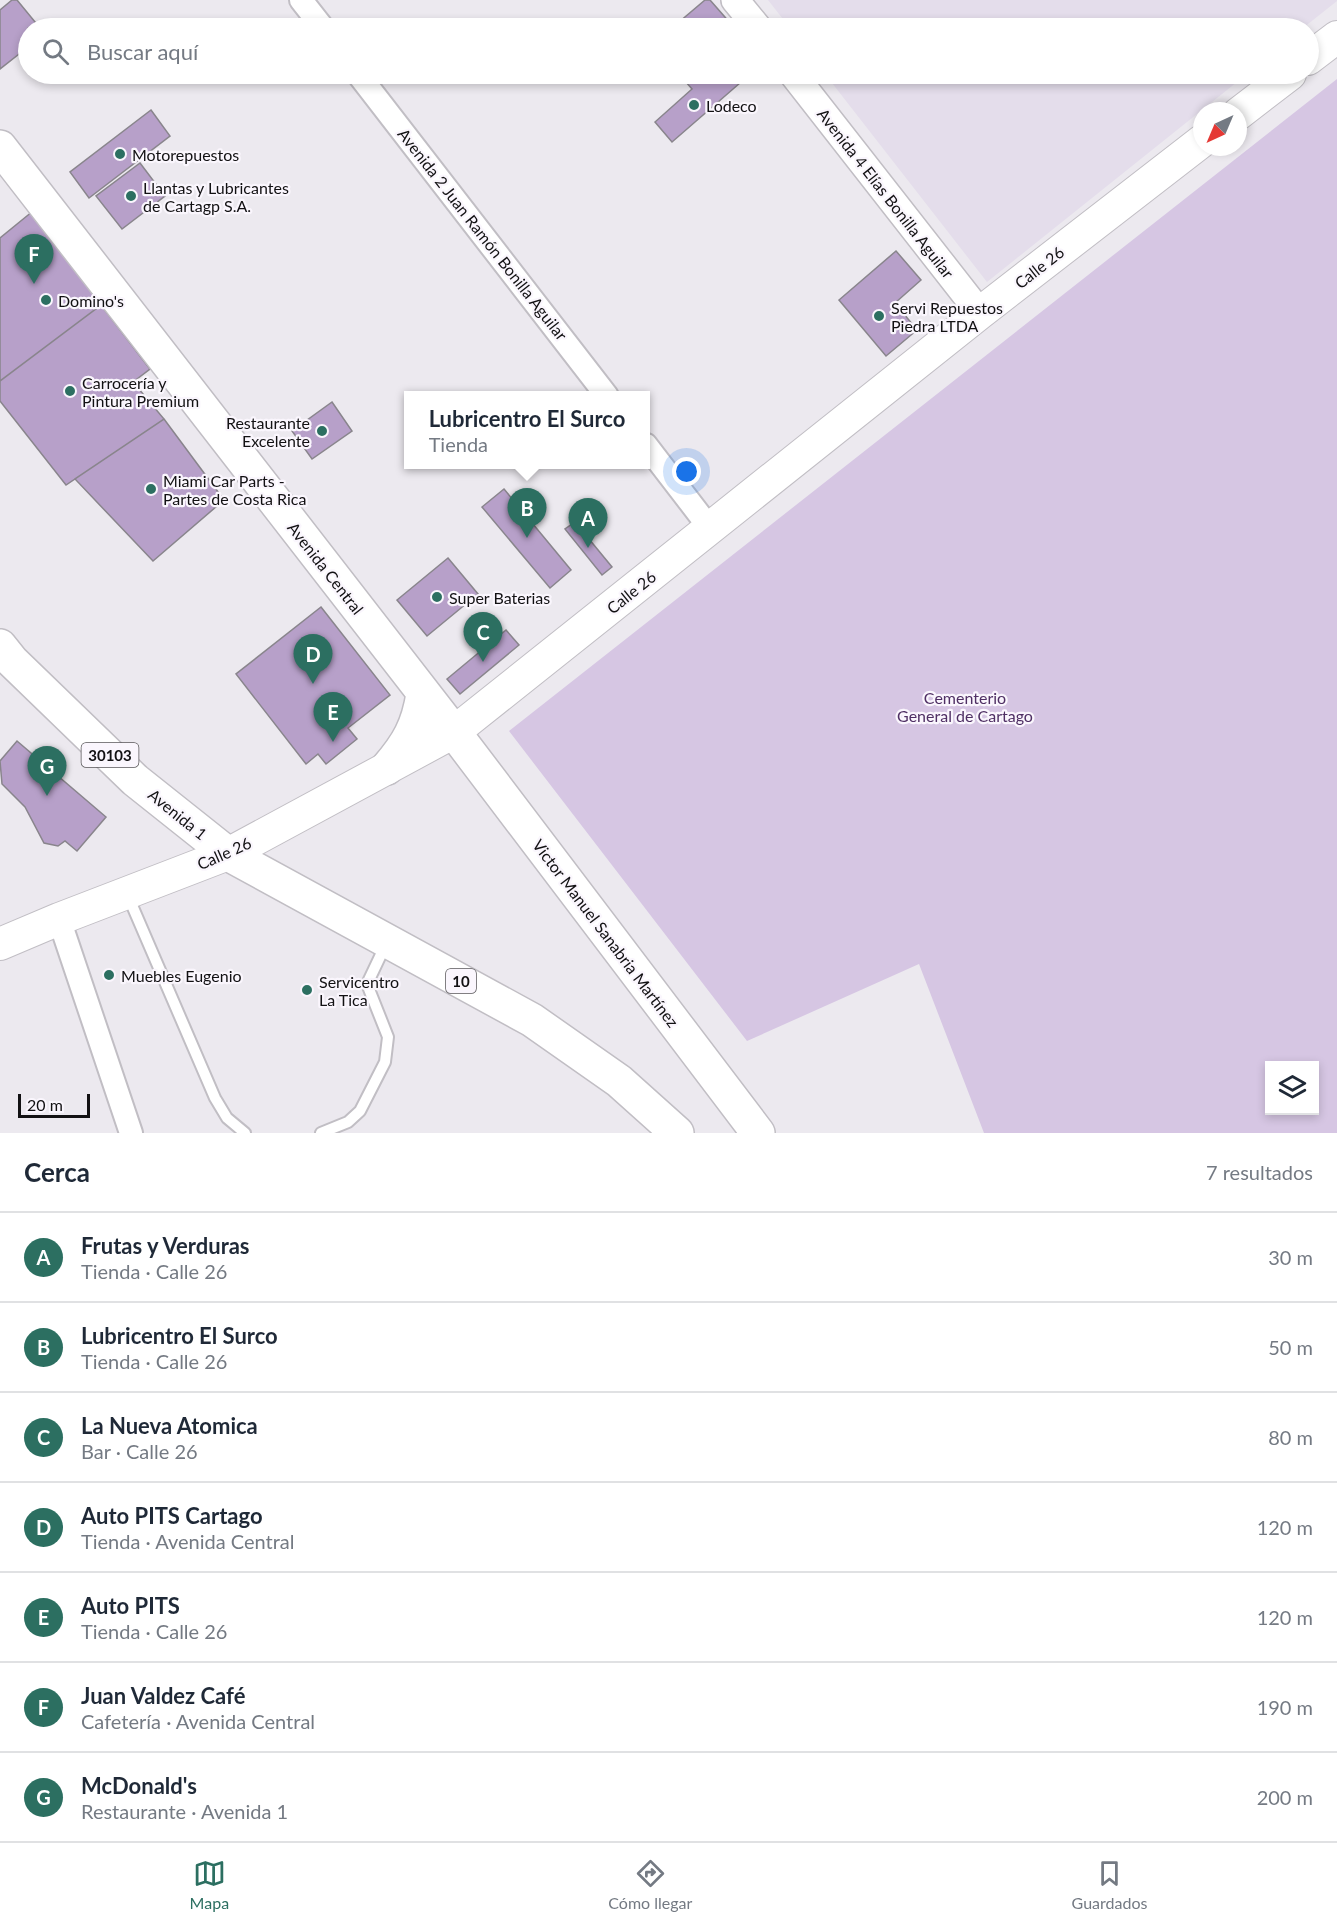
<!DOCTYPE html>
<html lang="es">
<head>
<meta charset="utf-8">
<style>
  body { margin:0; font-family:Lato,sans-serif; background:#f6f6f7; color:#1f2937 }
  .controls { position:absolute; right:18px; bottom:18px; display:grid; overflow:hidden; border-radius:0px; box-shadow:0 3px 9px #0003 }
  .controls button { width:54px; height:54px; display:grid; place-items:center; padding:0; border:0; border-bottom:2px solid #e0e1e3; background:#fff; color:#1f2937; font:30px sans-serif }
  .compass { position:absolute; left:1193px; top:102px; width:54px; height:54px; border-radius:50%; background:#fff; box-shadow:0 3px 9px #0003; rotate:224deg }
  .scale { position:absolute; left:18px; bottom:15px; width:72px; box-sizing:border-box; padding-left:6px; border:3px solid #121113; border-top:0; font-size:16px; line-height:21px; white-space:nowrap; color:#121113; -webkit-text-stroke:4px #faf6fd; paint-order:stroke }
  .you { position:absolute; left:687px; top:472px; width:21px; height:21px; margin:-15px; border:4px solid #fff; border-radius:50%; background:#1a73e8; box-shadow:0 0 0 9px #1a73e833 }
  .badge { display:grid; place-items:center; width:39px; height:39px; border-radius:50%; background:#2c6f61; color:#fff; font-size:20px; font-weight:700 }
  .pin { position:absolute; translate:-50% -50px; filter:drop-shadow(0 2px 3px #0008) }
  .pin::after { content:''; position:absolute; top:32px; width:21px; height:18px; background:inherit; clip-path:polygon(0 0,100% 0,50% 100%) }
  .popup { position:absolute; left:404px; top:391px; width:246px; height:78px; box-sizing:border-box; display:grid; place-content:center; border-radius:0px; background:#fff; filter:drop-shadow(0 2px 4px #0005); font-size:20px; white-space:nowrap; color:#747a83 }
  .popup b { font-size:22px; color:#1f2937 }
  .popup::after { content:''; position:absolute; left:50%; top:100%; margin-left:-12px; border:12px solid transparent; border-top-color:#fff }
  .list { margin:0; padding:0; list-style:none }
  h2 { display:flex; justify-content:space-between; align-items:center; height:78px; margin:0; padding:0 24px; font-size:26px }
  h2 small { font-size:20px; font-weight:400; color:#747a83 }
  .list li { display:grid; grid-template-columns:39px 1fr auto; gap:18px; align-items:center; box-sizing:border-box; height:90px; padding:0 24px; border-top:2px solid #e0e1e3 }
  .list b { display:block; font-size:22px; white-space:nowrap }
  .list p { margin:0; font-size:20px; white-space:nowrap; color:#747a83 }
  .list em { font-size:20px; font-style:normal; color:#747a83 }
  .icon { flex:none; width:33px; height:33px; fill:none; stroke:currentColor; stroke-width:2; stroke-linecap:round; stroke-linejoin:round }
  .map { position:relative; flex:none; width:1337px; height:1133px; overflow:hidden }
  .search { position:absolute; background:#fff; box-shadow:0 3px 9px #0003; left:18px; right:18px; top:18px; height:66px; display:flex; align-items:center; gap:15px; box-sizing:border-box; padding:0 21px; border-radius:33px; color:#747a83; font-size:22px }
  .sheet { height:708px; background:#fff }
  nav { display:flex; justify-content:space-around; align-items:center; box-sizing:border-box; height:84px; border-top:2px solid #e0e1e3; background:#fff; font-size:16px; color:#747a83 }
  nav a { display:grid; justify-items:center; gap:3px }
  nav .on { color:#2c6f61 }
  .map>svg:first-child { display:block }
</style>
</head>
<body>
<div class="map">
<svg width="1337" height="1133" viewBox="0 0 1337 1133">
  <rect width="100%" height="100%" fill="#ece9ef"/>
  <path fill="#e4ddeb" d="M768 0H1337V1L1303 28H790Z
    M825 74H1247L987 282Z"/>
  <path fill="#d6c6e3" fill-rule="evenodd" d="M1337 79V1133H984L919 964 747 1041 509 731ZM1270 1066H1314V1110H1270Z"/>
  <path fill="#b7a0c9" stroke="#89858c" stroke-width="1.5" d="M12 0H17L40 28H28V47L0 69V10Z
    M705 0H710L731 24 726 28H672Z
    M679 74H746L748 76 672 142 655 122 692 89Z
    M151 110 170 136 89 198 70 172Z
    M140 163 165 196 122 229 96 196Z
    M33 211 101 305 0 381V238Z
    M896 251 921 280 895 303 917 330 886 356 839 300Z
    M101 305 150 369 133 382 164 419 66 485 0 401V381Z
    M332 402 352 431 312 459 292 431Z
    M164 419 224 500 153 561 75 479Z
    M504 489 571 570 550 588 482 507Z
    M575 522 612 567 602 575 565 529Z
    M448 558 478 594 427 636 397 600Z
    M321 607 390 695 348 728 357 739 326 764 318 754 306 764 236 674Z
    M506 630 519 645 460 694 447 679Z
    M17 741 106 817 77 851 65 841 58 846 44 843 25 807 2 784 0 761Z"/>
  <g fill="none" stroke-linecap="round" stroke-linejoin="round">
    <defs>
      <path id="service" d="M128 896 215 1098 227 1118 245 1133
        M321 1133 348 1122 360 1111 385 1062 388 1037 367 984 386 944"/>
      <path id="minor" d="M301 0 323 28
        M358 74 607 396
        M646 445 709 527
        M59 919 131 1133"/>
      <path id="tertiary" d="M735 0 758 28
        M793 74 980 313"/>
      <path id="secondary" d="M1308 59 1337 37
        M1238 114 1290 74
        M0 944 59 919 228 854 454 732 980 313 1202 141"/>
      <path id="primary" d="M0 147 454 732 758 1133
        M0 646 12 661 135 780 228 854 532 1020 619 1081 677 1133
        M387 768C408 744 418 726 423 694"/>
    </defs>
    <use href="#service" stroke="#c1bec4" stroke-width="14"/>
    <use href="#minor" stroke="#c1bec4" stroke-width="26"/>
    <use href="#tertiary" stroke="#c1bec4" stroke-width="30"/>
    <use href="#secondary" stroke="#c1bec4" stroke-width="34"/>
    <use href="#primary" stroke="#c1bec4" stroke-width="36"/>
    <use href="#service" stroke="#fff" stroke-width="10"/>
    <use href="#minor" stroke="#fff" stroke-width="22"/>
    <use href="#tertiary" stroke="#fff" stroke-width="27"/>
    <use href="#secondary" stroke="#fff" stroke-width="32"/>
    <use href="#primary" stroke="#fff" stroke-width="33"/>
  </g>
  <g fill="#2c6f61" stroke="#faf6fd" stroke-width="2">
    <circle cx="694" cy="105" r="6"/>
    <circle cx="120" cy="154" r="6"/>
    <circle cx="131" cy="196" r="6"/>
    <circle cx="46" cy="300" r="6"/>
    <circle cx="879" cy="316" r="6"/>
    <circle cx="70" cy="391" r="6"/>
    <circle cx="322" cy="431" r="6"/>
    <circle cx="151" cy="489" r="6"/>
    <circle cx="437" cy="597" r="6"/>
    <circle cx="109" cy="975" r="6"/>
    <circle cx="307" cy="990" r="6"/>
  </g>
  <g text-anchor="middle" dominant-baseline="central" stroke-width="4.5" stroke-linejoin="round" paint-order="stroke">
    <g fill="#faf6fd" stroke="#585659" stroke-width="1.5">
      <rect x="81.5" y="743" width="57" height="24" rx="4.5"/>
      <rect x="446" y="969" width="30" height="24" rx="4.5"/>
    </g>
    <g font-size="15" font-weight="bold" fill="#121113">
      <text x="110" y="755">30103</text>
      <text x="461" y="981">10</text>
    </g>
    <g font-size="16" fill="#121113" stroke="#faf6fd" text-anchor="start">
      <text x="706" y="105">Lodeco</text>
      <text x="132" y="154">Motorepuestos</text>
      <text x="143" y="187">Llantas y Lubricantes<tspan x="143" dy="18">de Cartagp S.A.</tspan></text>
      <text x="58" y="300">Domino's</text>
      <text x="891" y="307">Servi Repuestos<tspan x="891" dy="18">Piedra LTDA</tspan></text>
      <text x="82" y="382">Carrocería y<tspan x="82" dy="18">Pintura Premium</tspan></text>
      <text x="310" y="422" text-anchor="end">Restaurante<tspan x="310" dy="18">Excelente</tspan></text>
      <text x="163" y="480">Miami Car Parts -<tspan x="163" dy="18">Partes de Costa Rica</tspan></text>
      <text x="449" y="597">Super Baterias</text>
      <text x="121" y="975">Muebles Eugenio</text>
      <text x="319" y="981">Servicentro<tspan x="319" dy="18">La Tica</tspan></text>
    </g>
    <g font-size="16" fill="#121113" stroke="#faf6fd">
      <text transform="translate(886 193) rotate(52)">Avenida 4 Elías Bonilla Aguilar</text>
      <text transform="translate(483 234) rotate(52)">Avenida 2 Juan Ramón Bonilla Aguilar</text>
      <text transform="translate(1039 267) rotate(-38)">Calle 26</text>
      <text transform="translate(326 568) rotate(52)">Avenida Central</text>
      <text transform="translate(631 592) rotate(-39)">Calle 26</text>
      <text transform="translate(178 814) rotate(39)">Avenida 1</text>
      <text transform="translate(224 853) rotate(-24)">Calle 26</text>
      <text transform="translate(606 933) rotate(53)">Victor Manuel Sanabria Martínez</text>
    </g>
    <g font-size="16" fill="#4f2f64" stroke="#faf6fd">
      <text x="965" y="697">Cementerio<tspan x="965" dy="18">General de Cartago</tspan></text>
    </g>
  </g>
</svg>
<div class="controls">
<button><svg class="icon" aria-label="layers" viewBox="0 0 24 24"><path d="M12 4l9 5-9 5-9-5zM3 14l9 5 9-5"/></svg></button>
</div>
<svg class="compass" viewBox="-18 -18 36 36"><path d="M0-13l5 13h-10z" fill="#e53935"/><path d="M0 13l5-13h-10z" fill="#747a83"/></svg>
<div class="scale">20 m</div>
<div class="you"></div>
<div class="pin badge" style="left:588px;top:548px">A</div>
<div class="pin badge" style="left:527px;top:538px">B</div>
<div class="popup"><b>Lubricentro El Surco</b>Tienda</div>
<div class="pin badge" style="left:483px;top:662px">C</div>
<div class="pin badge" style="left:313px;top:684px">D</div>
<div class="pin badge" style="left:333px;top:742px">E</div>
<div class="pin badge" style="left:34px;top:284px">F</div>
<div class="pin badge" style="left:47px;top:796px">G</div>
<div class="search"><svg class="icon" aria-label="search" viewBox="0 0 24 24"><circle cx="10" cy="10" r="6"/><path d="M15 15l6 6"/></svg>Buscar aquí</div>
</div>
<section class="sheet">
<h2>Cerca<small>7 resultados</small></h2>
<ul class="list">
<li><span class="badge">A</span><div><b>Frutas y Verduras</b><p>Tienda · Calle 26</p></div><em>30 m</em></li>
<li><span class="badge">B</span><div><b>Lubricentro El Surco</b><p>Tienda · Calle 26</p></div><em>50 m</em></li>
<li><span class="badge">C</span><div><b>La Nueva Atomica</b><p>Bar · Calle 26</p></div><em>80 m</em></li>
<li><span class="badge">D</span><div><b>Auto PITS Cartago</b><p>Tienda · Avenida Central</p></div><em>120 m</em></li>
<li><span class="badge">E</span><div><b>Auto PITS</b><p>Tienda · Calle 26</p></div><em>120 m</em></li>
<li><span class="badge">F</span><div><b>Juan Valdez Café</b><p>Cafetería · Avenida Central</p></div><em>190 m</em></li>
<li><span class="badge">G</span><div><b>McDonald's</b><p>Restaurante · Avenida 1</p></div><em>200 m</em></li>
</ul>
</section>
<nav>
<a class="on"><svg class="icon" aria-label="map" viewBox="0 0 24 24"><path d="M3 6l6-2 6 2 6-2v14l-6 2-6-2-6 2zM9 4v14M15 6v14"/></svg>Mapa</a>
<a><svg class="icon" aria-label="directions" viewBox="0 0 24 24"><path d="M12 3l9 9-9 9-9-9zM9 14v-3h6M13 9l2 2-2 2"/></svg>Cómo llegar</a>
<a><svg class="icon" aria-label="saved" viewBox="0 0 24 24"><path d="M7 4h10v16l-5-4-5 4z"/></svg>Guardados</a>
</nav>
</body>
</html>
